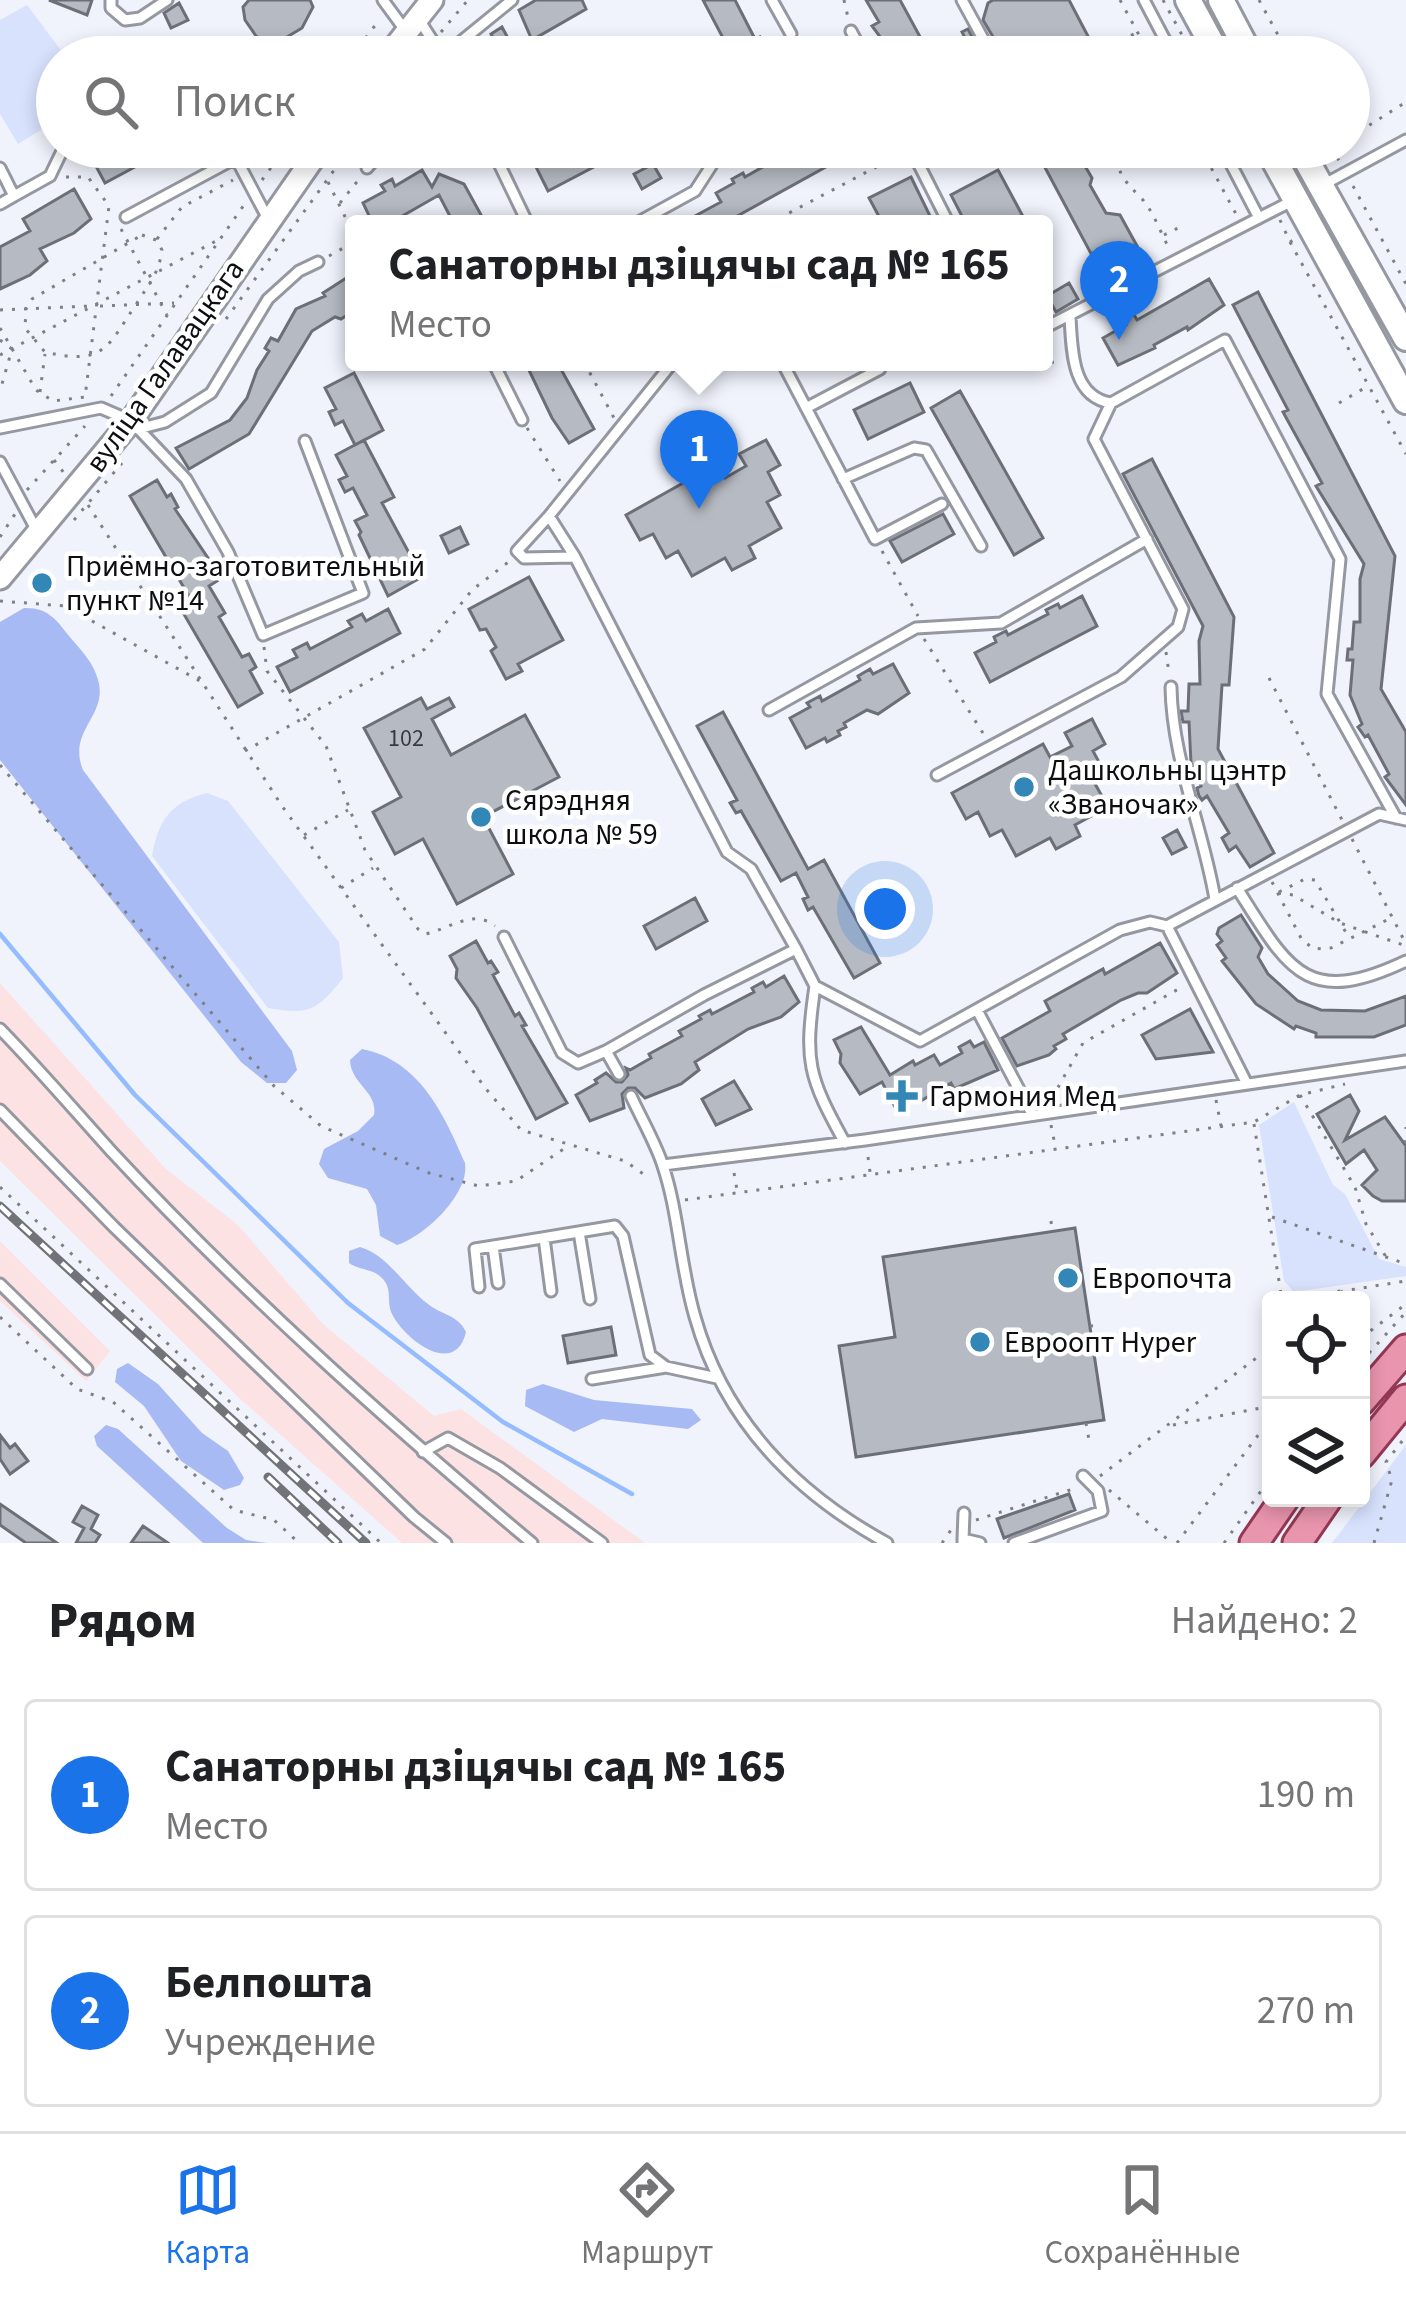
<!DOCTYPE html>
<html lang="ru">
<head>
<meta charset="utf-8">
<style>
  body { margin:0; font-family:"Source Sans 3",sans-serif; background:#f2f2f2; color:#202124 }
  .controls { position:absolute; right:36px; bottom:36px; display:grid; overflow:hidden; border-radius:12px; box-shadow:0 6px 18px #0003 }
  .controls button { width:108px; height:108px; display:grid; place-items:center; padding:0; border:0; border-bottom:3px solid #e0e0e0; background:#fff; color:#202124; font:60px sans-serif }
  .you { position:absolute; left:885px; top:909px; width:42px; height:42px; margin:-30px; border:9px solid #fff; border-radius:50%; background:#1a73e8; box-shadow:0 0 0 18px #1a73e833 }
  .badge { display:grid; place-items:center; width:78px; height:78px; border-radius:50%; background:#1a73e8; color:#fff; font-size:39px; font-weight:700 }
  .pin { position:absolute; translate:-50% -99px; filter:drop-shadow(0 3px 6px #0008) }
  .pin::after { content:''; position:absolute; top:63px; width:42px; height:36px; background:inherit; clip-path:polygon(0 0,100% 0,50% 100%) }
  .popup { position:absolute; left:345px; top:215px; width:708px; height:156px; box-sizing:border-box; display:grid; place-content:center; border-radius:12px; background:#fff; filter:drop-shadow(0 3px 9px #0005); font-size:39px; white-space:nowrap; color:#757577 }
  .popup b { font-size:45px; color:#202124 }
  .popup::after { content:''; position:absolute; left:50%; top:100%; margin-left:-24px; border:24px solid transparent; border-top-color:#fff }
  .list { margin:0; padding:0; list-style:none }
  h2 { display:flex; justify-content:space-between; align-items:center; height:156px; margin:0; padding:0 48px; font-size:51px }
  h2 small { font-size:39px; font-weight:400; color:#757577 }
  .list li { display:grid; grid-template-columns:78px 1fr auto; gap:36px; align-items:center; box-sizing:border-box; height:192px; margin:0 24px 24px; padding:0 24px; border:3px solid #e0e0e0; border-radius:12px }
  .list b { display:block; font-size:45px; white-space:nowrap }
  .list p { margin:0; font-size:39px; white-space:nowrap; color:#757577 }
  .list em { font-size:39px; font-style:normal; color:#757577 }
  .icon { flex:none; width:66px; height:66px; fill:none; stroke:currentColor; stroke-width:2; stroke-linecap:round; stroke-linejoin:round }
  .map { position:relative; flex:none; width:1406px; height:1543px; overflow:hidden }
  .search { position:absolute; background:#fff; box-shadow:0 6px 18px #0003; left:36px; right:36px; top:36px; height:132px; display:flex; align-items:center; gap:30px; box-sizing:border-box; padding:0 42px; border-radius:66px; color:#757577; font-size:45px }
  .sheet { height:588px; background:#fff }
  nav { display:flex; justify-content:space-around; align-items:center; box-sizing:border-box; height:168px; border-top:3px solid #e0e0e0; background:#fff; font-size:33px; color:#757577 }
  nav a { display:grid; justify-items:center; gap:6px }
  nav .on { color:#1a73e8 }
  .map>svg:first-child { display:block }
</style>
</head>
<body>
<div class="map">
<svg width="1406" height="1543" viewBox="0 0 1406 1543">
  <rect width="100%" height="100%" fill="#f0f3fc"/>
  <path fill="#fde2e3" d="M0 983 166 1169 238 1225 323 1324 434 1416 461 1409 645 1543H402L239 1398 0 1161Z
    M0 1241 110 1351 86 1381 0 1301Z"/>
  <path fill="#d8e2fd" d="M27 5 66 57H57V120L18 144 0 114V20Z
    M207 793 228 801 339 942 343 978C317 1011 309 1015 268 1008L152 856C158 820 171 802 207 793Z
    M1294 1102 1333 1185 1345 1194 1379 1259 1406 1267V1276L1294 1292 1284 1281 1259 1125Z
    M1406 1445V1543H1332Z"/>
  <path fill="#a7baf3" d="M24 608C47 607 56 619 69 636 79 648 91 660 96 674 113 715 66 728 83 770L292 1051 297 1070 286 1083H267L241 1062 0 760V622Z
    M362 1049C419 1060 444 1114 465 1163 470 1194 424 1237 397 1245L380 1236 376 1205 367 1189 328 1178 319 1164 324 1149 358 1131 374 1115C378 1091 351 1085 350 1060Z
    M360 1247C388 1255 405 1287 428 1304 442 1315 458 1315 466 1332 455 1378 405 1340 392 1314 386 1301 393 1289 382 1278 374 1269 359 1270 349 1263V1251Z
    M128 1363 158 1384 202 1433 228 1451 244 1478 240 1485 224 1490 181 1461 144 1406 115 1382 117 1369Z
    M543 1384 594 1400 692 1409 701 1420 688 1429 602 1419 574 1432 525 1406 526 1390Z
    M106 1425 118 1429 227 1528 246 1540 267 1543H203L97 1446 94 1436Z"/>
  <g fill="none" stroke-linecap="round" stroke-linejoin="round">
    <path stroke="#94bcff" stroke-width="4.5" d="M0 934 135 1095 348 1303 503 1422 632 1494"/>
  </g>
  <path fill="#b6bac2" stroke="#6c6f77" stroke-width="3" d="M49 0H92L87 15Z
    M249 0H310L313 7 302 28 272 46 256 36 245 20 243 7Z
    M536 0H582L586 9 532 40 519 10Z
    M703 0H735L755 39 760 37 766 48 762 51 765 57H733Z
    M866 0H900L931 57H895L872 26 879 22Z
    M993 0H1069L1089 38 1079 43 1086 57H1005L983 20 988 3Z
    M179 3 188 20 171 28 164 13Z
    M502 27 518 57H458L493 38 491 34Z
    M968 29 981 54 976 57H962L955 44 965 38 962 32Z
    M110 147H172L105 183 90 155Z
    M555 147H632L548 191 532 159Z
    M782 147H862L730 220 732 224H680L721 202 716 193 734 183 732 179 743 173 745 177 786 154Z
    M1034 147H1099L1085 166 1092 178 1090 185 1106 213 1120 215 1142 255 1103 276Z
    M653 164 661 178 642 189 634 174Z
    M422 170 432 187 439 174 464 184 486 224H454L439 195 390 223 388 220 373 224 363 203 385 191 381 185 392 179 395 186Z
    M998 170 1027 224H966L951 195Z
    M911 177 931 218 919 224H883L869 198Z
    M74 189 91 219 74 233 40 249 47 261 30 275 0 289V247L30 231 23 219Z
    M354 273 352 312 341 319 335 317 312 331 249 434 189 469 176 448 230 420 247 398 257 370 269 351 265 348 271 338 278 341 296 309 325 296 323 293Z
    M1209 279 1224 305 1188 330 1187 327 1154 345 1155 348 1118 365 1103 338 1126 325 1114 302 1124 297 1137 320Z
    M1069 283 1078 299 1056 312 1047 296Z
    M1258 292 1395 556 1381 689 1406 732V805L1385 777 1389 774 1368 735 1365 737 1358 727 1362 724 1350 695 1353 660H1347L1348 649H1352L1354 622H1360V579L1364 564 1316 486 1322 483 1283 412 1288 410 1233 305Z
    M525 362H557L594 429 569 443 552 418Z
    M354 373 383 430 355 445 343 421 335 425 329 412 336 409 325 388Z
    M910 383 924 412 868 439 854 410Z
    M960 391 1043 538 1014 555 931 408Z
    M364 440 394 497 382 503 422 577 388 596 359 535 361 532 355 521 367 515 353 488 345 492 339 480 347 476 336 455Z
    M766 440 780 465 768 472 780 495 767 502 781 528 749 546 755 558 732 570 725 558 692 576 678 551 666 558 653 534 640 540 626 515 717 464 725 478 746 466 739 454Z
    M1152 459 1234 617 1229 685H1222L1218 749 1274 853 1250 867 1236 846 1229 851 1222 838 1229 833 1207 796 1202 800 1199 796 1197 788 1201 786 1191 763 1189 722H1183L1181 711H1188L1189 684H1200L1199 641 1203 626 1123 474Z
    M157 480 167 497 171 494 178 507 175 509 210 561 206 563 217 581 209 586 225 613 219 617 242 657 249 654 256 667 250 671 262 693 238 707 178 604 190 598 130 496Z
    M943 514 954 534 902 562 890 541Z
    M460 527 468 544 449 553 441 536Z
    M529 577 563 640 518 664 522 671 506 679 491 651 496 647 486 629 480 630 469 609Z
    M1082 596 1097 626 990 682 975 653 996 642 994 637 1006 631 1008 635 1048 614 1046 610 1058 604 1060 608Z
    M388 609 400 633 290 692 277 667 297 657 293 650 307 643 310 649 352 627 348 621 362 614 366 621Z
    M893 664 909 693 878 714 867 710 844 723 846 727 838 731 840 735 827 742 825 738 806 748 790 718 810 707 807 703 820 696 822 701 860 680 858 676 870 669 873 674Z
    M421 698 427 709 449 698 454 707 432 719 451 755 525 715 559 777 483 817 513 874 457 904 423 839 395 854 373 812 401 797 364 728Z
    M723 712 808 869 824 860 880 963 854 978 813 907 808 910 803 899 808 897 796 873 781 881 741 811 736 813 730 803 737 800 697 726Z
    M1092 719 1105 744 1093 751 1106 775 1094 782 1108 807 1075 825 1080 836 1056 849 1050 838 1016 856 1002 830 990 836 978 812 966 819 952 793 1043 744 1050 757 1072 746 1065 733Z
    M1177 830 1186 847 1172 854 1163 838Z
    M695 898 707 921 656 949 644 926Z
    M1241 915 1262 948 1258 957 1268 974 1298 1001 1321 1010 1365 1011 1406 996V1025L1374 1037H1316V1033L1296 1026 1294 1029 1256 1004 1222 961 1226 958 1217 945 1222 941 1217 934 1219 928Z
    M476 941 488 963 491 961 498 972 493 975 515 1016 519 1013 526 1025 522 1026 567 1103 536 1119 477 1008 456 978 457 969 450 956Z
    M1160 943 1177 973 1147 993H1138L1121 1000 1063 1034 1066 1039 1054 1046 1056 1049 1049 1055 1017 1066 1002 1038 1050 1011 1045 1001 1103 969 1105 974Z
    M784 976 799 1002 781 1017 748 1029 695 1062 699 1070 681 1084 645 1098 635 1088H628L622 1094 624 1108 590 1121 576 1095 597 1083 595 1080 606 1073 616 1082H622L628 1075 626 1068 630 1070 651 1058 649 1054 682 1036 679 1031 701 1019 699 1016 710 1010 712 1014 754 992 752 988 763 982 766 987Z
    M1190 1009 1213 1052 1156 1059 1142 1035Z
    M861 1027 890 1075 913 1061 915 1065 934 1055 940 1065 962 1053 959 1047 970 1041 974 1047 984 1042 998 1070 954 1089 951 1083 919 1102H909L896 1109 882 1082 860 1094 840 1063 841 1054 834 1040Z
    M734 1081 751 1109 716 1125 702 1099Z
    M1350 1095 1359 1111 1345 1140 1385 1117 1406 1146V1201H1382L1373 1196 1362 1185 1377 1170 1364 1150 1346 1164 1317 1114Z
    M1075 1228 1104 1420 856 1457 839 1346 895 1337 883 1257Z
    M611 1327 616 1355 568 1363 563 1336Z
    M0 1435 10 1448 15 1444 28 1461 10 1474 0 1459Z
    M1069 1494 1075 1510 1004 1538 997 1519Z
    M0 1504 57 1543H26L0 1525Z
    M82 1506 98 1515 91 1529 100 1535 95 1543H76L84 1528 73 1522Z
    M143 1526 168 1543H131Z"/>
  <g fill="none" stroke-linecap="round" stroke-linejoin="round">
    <defs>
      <path id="service" d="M111 0V8L125 20 140 18 167 0
        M383 0 405 30
        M772 0 791 34
        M962 0 993 57
        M1144 0 1174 57
        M418 18 443 57
        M851 31 865 57
        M442 57 512 0
        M230 147 268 219
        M491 147 528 224
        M1222 147 1259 218
        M911 149 949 224
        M0 168 14 196 0 204
        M367 168 385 147
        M1321 186 1406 140
        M14 196 50 176 64 147
        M126 217 236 158
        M635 224 695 191 715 160 738 147
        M1070 317C1072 348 1071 397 1111 403
        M1044 328 1296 199
        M493 362 522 420
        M782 362 875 539 942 504
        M806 408 880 369
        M0 428 101 408 131 421 186 479 228 552 263 635 363 593 305 441
        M138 429 165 422 211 393 268 299 299 271 318 262
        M0 462 37 531
        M843 479 914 448 926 450 981 546
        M549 516 575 557 727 852 751 869 796 949
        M575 557 524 558 517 551 549 516 673 362
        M1171 687C1172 759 1203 828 1215 899
        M769 710 916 628 1001 623 1147 539
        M937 775 1121 677 1178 627 1183 609 1094 439 1111 403 1225 340 1340 559 1327 694 1396 818
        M1237 888C1288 968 1305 1009 1406 961
        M1167 926 1247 1084
        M504 937 562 1053 578 1063 606 1051 619 1074
        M815 986C804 1062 808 1076 845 1143
        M977 1010 1032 1114
        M0 1029C39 1069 74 1110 111 1151 241 1291 385 1420 532 1543
        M606 1051 704 995 796 949 815 986 920 1041 1120 930 1150 922 1167 926 1379 814 1406 820
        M631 1096C641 1118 654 1140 662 1163 679 1212 680 1267 695 1317 724 1420 796 1493 887 1543
        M0 1110 114 1227 414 1517 446 1543
        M663 1165 865 1140 1406 1061
        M579 1232 590 1299
        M544 1238 551 1291
        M493 1246 498 1283
        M0 1284 87 1369
        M479 1287 475 1249 615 1226 623 1236 650 1355 666 1367
        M592 1379 666 1367 717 1378
        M423 1452 448 1438 500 1468 602 1543
        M963 1539 964 1513
        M963 1543V1539L980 1543
        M1014 1543 1102 1511 1098 1491 1083 1476"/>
      <path id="tertiary" d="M387 57 432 0
        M0 578 131 421 321 147"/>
      <path id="secondary" d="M1188 0 1219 57
        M1221 0 1251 57
        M1267 147 1406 401
        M1299 147 1406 338"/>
      <path id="primary" d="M1361 1401 1406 1349
        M1361 1454 1406 1399
        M1254 1543 1285 1498
        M1297 1543 1328 1498"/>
    </defs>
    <use href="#service" stroke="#9598a0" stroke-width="15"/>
    <use href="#tertiary" stroke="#9598a0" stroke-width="27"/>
    <use href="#secondary" stroke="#9598a0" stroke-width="30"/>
    <use href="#primary" stroke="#933854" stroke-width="33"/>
    <path stroke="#7e8086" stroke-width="3" stroke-dasharray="3 9" stroke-linecap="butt" d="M844 0 849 22
      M1120 0 1151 57
      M1163 0 1194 57
      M1259 0 1290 57
      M441 32 468 0
      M351 57 380 19
      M1088 57 1136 33
      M1349 138 1406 102
      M1119 147C1114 172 1125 181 1141 198 1153 210 1161 234 1170 250
      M1200 147 1236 214
      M1243 147 1249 157
      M1332 147 1339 161
      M66 177H88L109 206 85 397
      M262 180 286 147
      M328 182 354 235
      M1353 186 1406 284
      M340 203 360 178
      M1280 220 1290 242 1297 238
      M768 224 899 155
      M121 229 167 315
      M142 235 156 240 162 250C159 273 149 284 137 303 107 347 105 366 45 352L25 328 26 309 32 299Z
      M1164 235 1178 228
      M157 239 182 207 233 180
      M1290 242 1406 454
      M329 256 354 242
      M100 306 174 303
      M0 310 90 306
      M226 319 351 147
      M0 328 36 390 53 401 85 397
      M0 340 12 349 0 391
      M0 355 216 241
      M584 362 614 418
      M895 368 1059 362
      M682 374 707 362
      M40 392 45 354
      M111 396 246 202
      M1339 403 1368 386
      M527 428 560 481
      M54 460 64 473
      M27 490 85 426
      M88 505 282 806 486 1089 521 1130 625 1161 649 1178
      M74 520 122 463
      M0 537 15 514
      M882 551 918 616
      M0 601 65 606 200 681
      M924 639 986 738
      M264 647 267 671 326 746 365 850 418 929 425 934C450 929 473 908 495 926
      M1166 652 1169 673
      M1269 678 1342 820
      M245 751 425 649 472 590 511 560
      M0 765 274 1086 321 1126 429 1173 479 1186 516 1181 568 1146
      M304 835 348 810
      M1352 839 1406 944
      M1272 882 1302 940 1314 949 1331 948 1391 918
      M341 888 373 868
      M1279 892 1305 879 1315 880 1348 936
      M1278 893 1293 895 1340 923 1406 946
      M1300 1095 1355 1187 1366 1224 1386 1257
      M1052 1098 1083 1043 1182 987
      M1216 1100 1221 1126
      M1254 1124 1282 1300
      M1051 1125 1055 1145
      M1406 1127V1129
      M1404 1142 1406 1141
      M868 1157 870 1172
      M734 1173 737 1190
      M0 1187 381 1543
      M685 1200 1254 1122 1300 1095 1345 1084
      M1272 1217 1406 1264
      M1051 1221 1052 1231
      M1278 1300 1341 1291
      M1331 1300 1343 1291 1406 1281
      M0 1317 77 1389 113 1402 234 1510 274 1520 299 1543
      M1090 1326 1102 1325
      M1361 1338 1406 1304
      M1361 1362 1406 1312
      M1086 1423 1089 1440
      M1173 1425 1271 1406
      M1100 1476 1271 1347
      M1109 1490 1172 1543
      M976 1520 1076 1488
      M942 1543 951 1530
      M1177 1543 1271 1418
      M1224 1543 1271 1477
      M1374 1543 1392 1480 1386 1462 1406 1436"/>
    <use href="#service" stroke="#fff" stroke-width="9"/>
    <use href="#tertiary" stroke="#fff" stroke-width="21"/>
    <use href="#secondary" stroke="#fff" stroke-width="24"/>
    <use href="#primary" stroke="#e995ae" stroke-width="27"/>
    <defs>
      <path id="rail" d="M0 1206 366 1543
        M268 1477 338 1543"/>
    </defs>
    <use href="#rail" stroke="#727379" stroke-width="9"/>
    <use href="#rail" stroke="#fff" stroke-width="4.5" stroke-dasharray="14" stroke-linecap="butt"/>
  </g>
  <g fill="#3287b6" stroke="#fff" stroke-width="4.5">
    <circle cx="42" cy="583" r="12"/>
    <circle cx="1024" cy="787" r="12"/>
    <circle cx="481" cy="817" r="12"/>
    <path d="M896 1078h12v12h12v12h-12v12h-12v-12h-12v-12h12z"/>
    <circle cx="1068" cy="1278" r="12"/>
    <circle cx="980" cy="1342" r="12"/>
  </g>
  <g text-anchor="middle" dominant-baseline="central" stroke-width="9" stroke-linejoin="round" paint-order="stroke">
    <g font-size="24" fill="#37393d">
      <text x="406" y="738">102</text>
    </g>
    <g font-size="30" fill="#0d0e11" stroke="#fff">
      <text transform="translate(165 366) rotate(-55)">вуліца Галавацкага</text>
    </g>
    <g font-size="30" fill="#0d0e11" stroke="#fff" text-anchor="start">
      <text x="66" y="566">Приёмно-заготовительный<tspan x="66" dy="34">пункт №14</tspan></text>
      <text x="1048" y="770">Дашкольны цэнтр<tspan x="1048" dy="34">«Званочак»</tspan></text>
      <text x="505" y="800">Сярэдняя<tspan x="505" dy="34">школа № 59</tspan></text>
      <text x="929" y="1096">Гармония Мед</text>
      <text x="1092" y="1278">Европочта</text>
      <text x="1004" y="1342">Евроопт Hyper</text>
    </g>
  </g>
</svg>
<div class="controls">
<button><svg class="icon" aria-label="locate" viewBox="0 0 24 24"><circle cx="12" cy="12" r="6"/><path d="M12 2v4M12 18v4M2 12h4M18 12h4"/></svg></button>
<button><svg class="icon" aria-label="layers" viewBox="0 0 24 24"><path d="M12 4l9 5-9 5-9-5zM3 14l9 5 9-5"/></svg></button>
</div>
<div class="you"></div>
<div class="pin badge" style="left:699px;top:509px">1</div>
<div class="popup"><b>Санаторны дзіцячы сад № 165</b>Место</div>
<div class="pin badge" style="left:1119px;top:340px">2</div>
<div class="search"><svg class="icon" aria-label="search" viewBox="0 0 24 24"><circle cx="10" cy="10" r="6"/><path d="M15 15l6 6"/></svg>Поиск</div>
</div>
<section class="sheet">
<h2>Рядом<small>Найдено: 2</small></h2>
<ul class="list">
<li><span class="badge">1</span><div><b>Санаторны дзіцячы сад № 165</b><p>Место</p></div><em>190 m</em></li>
<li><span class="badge">2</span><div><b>Белпошта</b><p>Учреждение</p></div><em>270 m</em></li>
</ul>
</section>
<nav>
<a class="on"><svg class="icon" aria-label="map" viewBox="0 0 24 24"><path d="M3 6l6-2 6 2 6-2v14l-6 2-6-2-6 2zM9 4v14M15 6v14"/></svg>Карта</a>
<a><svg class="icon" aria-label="directions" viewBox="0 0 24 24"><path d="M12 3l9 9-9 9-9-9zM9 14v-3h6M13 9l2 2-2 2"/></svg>Маршрут</a>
<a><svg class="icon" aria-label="saved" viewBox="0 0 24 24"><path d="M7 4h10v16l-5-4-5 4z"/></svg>Сохранённые</a>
</nav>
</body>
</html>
